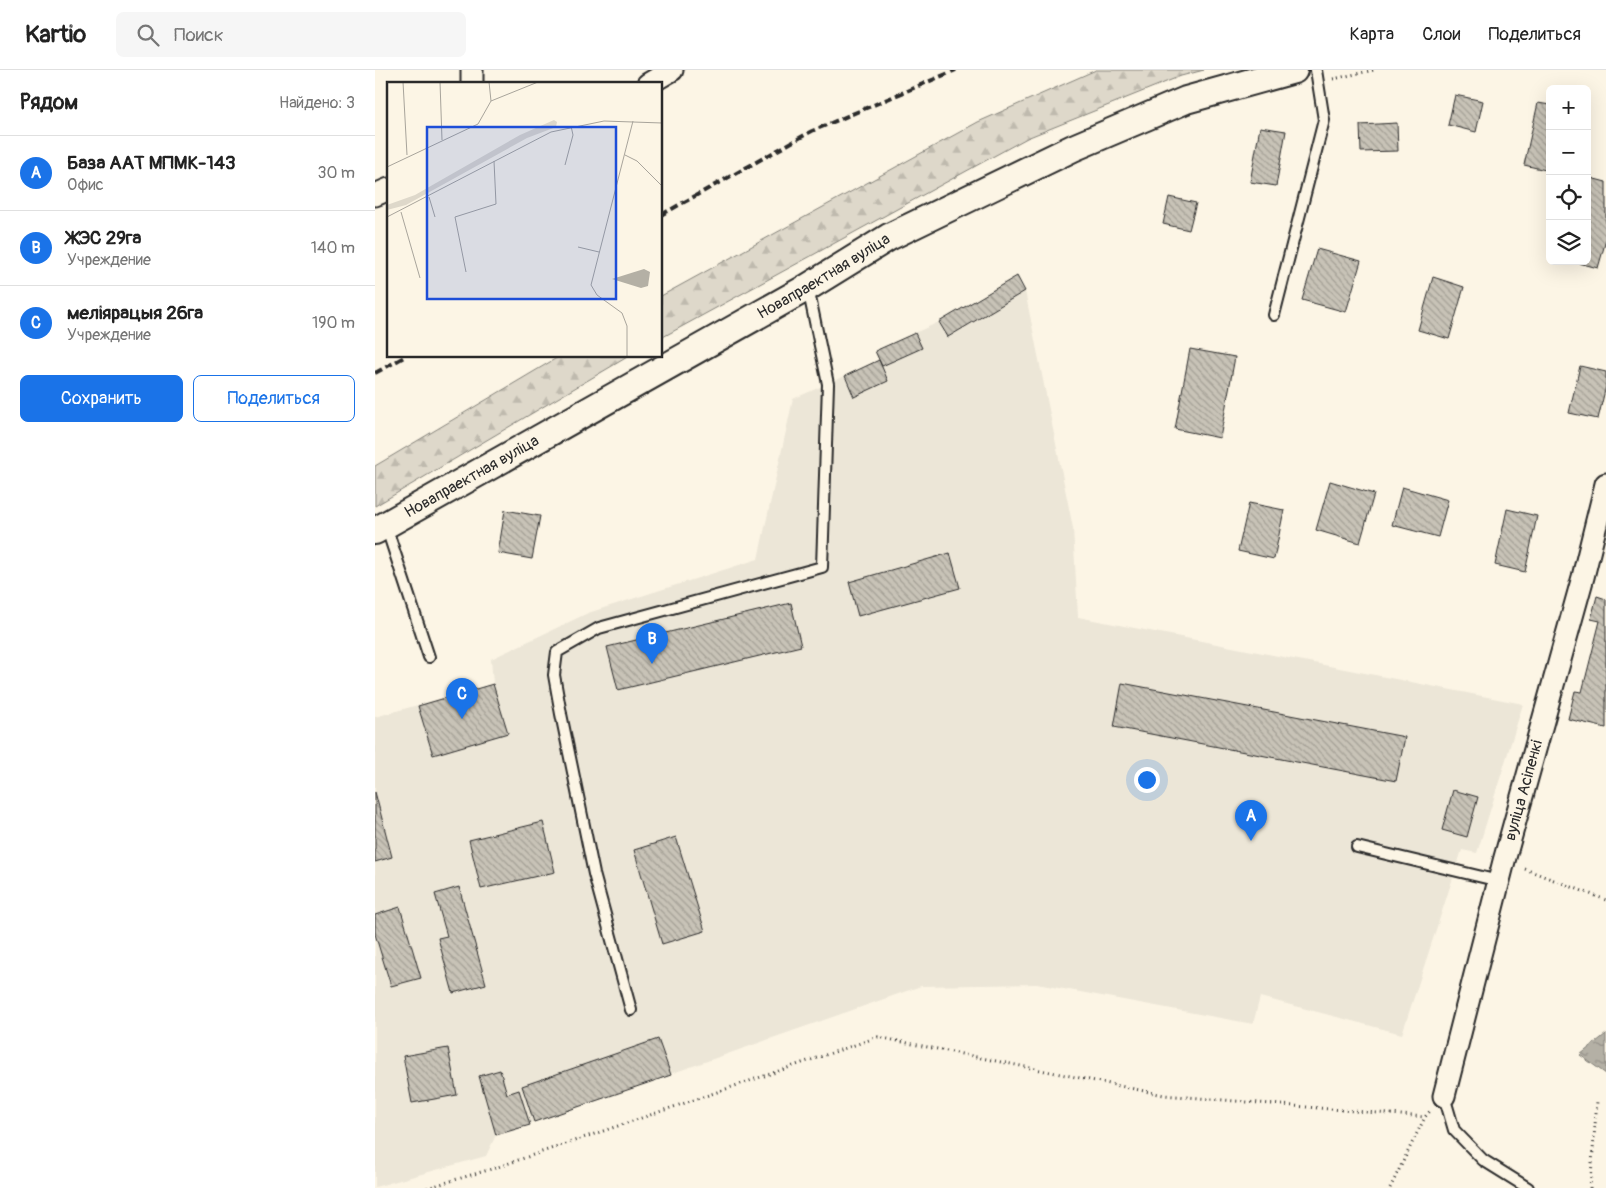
<!DOCTYPE html>
<html lang="ru">
<head>
<meta charset="utf-8">
<style>
  body { margin:0; font-family:Pangolin,sans-serif; background:#f6f6f6; color:#222 }
  .controls { position:absolute; right:15px; top:15px; display:grid; overflow:hidden; border-radius:8px; box-shadow:0 5px 20px #0002 }
  .controls button { width:45px; height:45px; display:grid; place-items:center; padding:0; border:0; border-bottom:1px solid #e0e0e0; background:#fff; color:#222; font:25px sans-serif }
  .you { position:absolute; left:771px; top:709px; width:18px; height:18px; margin:-12px; border:4px solid #fff; border-radius:50%; background:#1a73e8; box-shadow:0 0 0 8px #1a73e833 }
  .badge { display:grid; place-items:center; width:32px; height:32px; border-radius:50%; background:#1a73e8; color:#fff; font-size:16px; font-weight:700 }
  .pin { position:absolute; translate:-50% -41px; filter:drop-shadow(0 1px 2px #0008) }
  .pin::after { content:''; position:absolute; top:26px; width:18px; height:15px; background:inherit; clip-path:polygon(0 0,100% 0,50% 100%) }
  .list { margin:0; padding:0; list-style:none }
  h2 { display:flex; justify-content:space-between; align-items:center; height:65px; margin:0; padding:0 20px; font-size:21px }
  h2 small { font-size:16px; font-weight:400; color:#767676 }
  .list li { display:grid; grid-template-columns:32px 1fr auto; gap:15px; align-items:center; box-sizing:border-box; height:75px; padding:0 20px; border-top:1px solid #e0e0e0 }
  .list b { display:block; font-size:19px; white-space:nowrap }
  .list p { margin:0; font-size:16px; white-space:nowrap; color:#767676 }
  .list em { font-size:16px; font-style:normal; color:#767676 }
  .actions { display:flex; gap:10px; padding:15px 20px }
  .actions a { flex:1; padding:11px 0; border:1px solid #1a73e8; border-radius:8px; text-align:center; font-size:18px; color:#1a73e8 }
  .actions .main { background:#1a73e8; color:#fff }
  .icon { flex:none; width:28px; height:28px; fill:none; stroke:currentColor; stroke-width:2; stroke-linecap:round; stroke-linejoin:round }
  .map { position:relative; flex:none; width:1231px; height:1118px; overflow:hidden }
  header { display:flex; align-items:center; gap:30px; box-sizing:border-box; height:70px; padding:0 25px; background:#fff; border-bottom:1px solid #e0e0e0 }
  header strong { font-size:24px }
  nav { display:flex; gap:28px; margin-inline-start:auto; font-size:18px }
  .search { width:350px; height:45px; background:#f6f6f6; display:flex; align-items:center; gap:12px; box-sizing:border-box; padding:0 18px; border-radius:8px; color:#767676; font-size:19px }
  main { display:flex }
  aside { flex:1; background:#fff }
  .map>svg:first-child { display:block }
</style>
</head>
<body>
<header>
<strong>Kartio</strong>
<div class="search"><svg class="icon" aria-label="search" viewBox="0 0 24 24"><circle cx="10" cy="10" r="6"/><path d="M15 15l6 6"/></svg>Поиск</div>
<nav><a>Карта</a><a>Слои</a><a>Поделиться</a></nav>
</header>
<main>
<aside>
<h2>Рядом<small>Найдено: 3</small></h2>
<ul class="list">
<li><span class="badge">A</span><div><b>База ААТ МПМК-143</b><p>Офис</p></div><em>30 m</em></li>
<li><span class="badge">B</span><div><b>ЖЭС 29га</b><p>Учреждение</p></div><em>140 m</em></li>
<li><span class="badge">C</span><div><b>меліярацыя 26га</b><p>Учреждение</p></div><em>190 m</em></li>
</ul>
<div class="actions"><a class="main">Сохранить</a><a>Поделиться</a></div>
</aside>
<div class="map">
<svg width="1231" height="1118" viewBox="0 0 1231 1118">
  <defs>
    <pattern id="forest-firs" width="22" height="20" patternUnits="userSpaceOnUse" patternTransform="scale(1.25)"><rect width="22" height="20" fill="#ded8ca"/><path d="M5 1l3.5 6h-7zM16 11l3.5 6h-7z" fill="#bfbaae"/></pattern>
    <pattern id="water-ripples" width="26" height="14" patternUnits="userSpaceOnUse" patternTransform="scale(1.25)"><rect width="26" height="14" fill="#b4b0a5"/><path d="M2 4q2-2 4 0t4 0M15 11q2-2 4 0t4 0" fill="none" stroke="#938f87"/></pattern>
    <pattern id="building-back-hatch" width="6" height="6" patternUnits="userSpaceOnUse" patternTransform="scale(1.25)"><rect width="6" height="6" fill="#c8c3b7"/><path d="M-1 5l2 2M0 0l6 6M5-1l2 2" fill="none" stroke="#a39f95"/></pattern>
  </defs>
  <rect width="100%" height="100%" fill="#fcf5e5"/>
  <filter id="ink" filterUnits="userSpaceOnUse"><feTurbulence type="fractalNoise" baseFrequency=".02" numOctaves="2"/><feDisplacementMap in="SourceGraphic" scale="10" xChannelSelector="R" yChannelSelector="G"/><feConvolveMatrix kernelMatrix="1 2 1 2 8 2 1 2 1" color-interpolation-filters="sRGB"/></filter>
  <g filter="url(#ink)">
    <path fill="#ece6d7" d="M642 206 650 221 698 458 703 547 1148 634 1102 783 1087 780 1027 964 885 927 878 954 662 914 546 916 121 1065 111 1086 0 1117V647L118 614 116 589 213 543 383 489 418 329 504 291 500 281 564 252Z"/>
    <path fill="url(#forest-firs)" stroke="#84827a" d="M721 0H829L806 6 652 68 286 268V226L603 52Z
      M185 286H254L0 436V396Z"/>
    <path fill="url(#water-ripples)" stroke="#7d7b74" d="M1231 964V1004L1205 985Z"/>
    <path fill="url(#building-back-hatch)" stroke="#2b2b2b" d="M1080 25 1108 31 1101 62 1073 55Z
      M1163 33 1175 35V101L1149 95Z
      M1022 53 1023 81 986 82 985 55Z
      M885 57 911 61 901 116 875 112Z
      M1212 107 1231 112V170L1223 198 1196 191H1212Z
      M794 127 821 133 814 160 788 154Z
      M942 179 986 191 971 242 927 230Z
      M642 206 650 221 573 267 564 252Z
      M1058 207 1089 217 1074 269 1043 260Z
      M540 263 547 278 507 296 500 281Z
      M815 279 860 287 845 368 800 359Z
      M504 290 513 311 479 327 470 306Z
      M1205 296 1231 302V316L1223 349 1194 343Z
      M955 411 999 424 985 473 941 460Z
      M1027 417 1073 430 1063 467 1017 455Z
      M874 433 909 440 899 489 863 481Z
      M1132 439 1162 446 1150 502 1120 495Z
      M130 440 165 446 157 489 123 483Z
      M575 483 585 518 483 546 474 512Z
      M1222 526 1231 529V658L1193 649 1200 621 1207 622 1225 551 1216 549Z
      M416 533 426 576 243 620 232 577Z
      M747 613 1030 667 1021 711 739 657Z
      M118 614 133 663 58 685 43 636Z
      M1078 720 1103 727 1092 767 1067 760Z
      M0 722 17 787 0 792Z
      M168 752 180 802 106 819 94 770Z
      M301 767 330 861 287 874 259 780Z
      M84 817 111 914 78 923 63 868 72 866 60 824Z
      M25 837 46 908 16 916 0 864V845Z
      M283 969 296 1005 159 1052 147 1016Z
      M73 978 82 1025 37 1033 28 986Z
      M125 1000 132 1024 144 1020 155 1055 121 1065 104 1006Z"/>
    <g fill="none" stroke-linecap="round" stroke-linejoin="round">
      <defs>
        <path id="service" d="M899 245 949 50 941 0
          M11 456 54 587
          M982 777 1124 811
          M256 940 219 804 186 644 179 605 182 582 224 558 447 497 453 314 433 218
          M1069 1026 1079 1060 1108 1090 1153 1118"/>
        <g id="minor">
          <path d="M97 0V14"/>
          <path d="M273 14 297 0"/>
          <path d="M0 125 14 119"/>
          <path id="s1" d="M1069 1026 1129 791 1208 507 1231 414"/>
        </g>
        <g id="tertiary">
          <path id="s2" d="M0 461 433 217 514 167 698 78 811 30 919 0"/>
        </g>
      </defs>
      <use href="#service" stroke="#2b2b2b" stroke-width="14"/>
      <use href="#minor" stroke="#2b2b2b" stroke-width="25"/>
      <use href="#tertiary" stroke="#2b2b2b" stroke-width="30"/>
      <path stroke="#2b2b2b" stroke-width="3" stroke-dasharray="1 4" stroke-linecap="butt" d="M958 9 999 0
        M1150 799 1231 830
        M52 1118 120 1098 503 967 789 1025 1050 1047
        M1015 1118 1050 1047 1055 1041
        M1215 1118 1222 1031"/>
      <use href="#service" stroke="#fcf5e5" stroke-width="10"/>
      <use href="#minor" stroke="#fcf5e5" stroke-width="21"/>
      <use href="#tertiary" stroke="#fcf5e5" stroke-width="26"/>
      <path stroke="#2b2b2b" stroke-width="4" stroke-dasharray="8 4" stroke-linecap="butt" d="M286 145 437 61 581 0
        M0 303 31 286"/>
    </g>
  </g>
  <g text-anchor="middle" dominant-baseline="central" stroke-width="4" stroke-linejoin="round" paint-order="stroke">
    <g font-size="16" fill="#2b2b2b" stroke="#fcf5e5">
      <text stroke="none"><textPath href="#s2" startOffset="516">Новапраектная вуліца</textPath></text>
      <text stroke="none"><textPath href="#s2" startOffset="111">Новапраектная вуліца</textPath></text>
      <text stroke="none"><textPath href="#s1" startOffset="316">вуліца Асіпенкі</textPath></text>
    </g>
  </g>
  <g transform="translate(12 12)">
    <rect width="275" height="275" fill="#fcf5e5"/>
    <path d="M167 38 170 40 169 45 140 56 19 123 0 128V123L28 113 133 53Z" fill="#ded8ca"/>
    <path d="M257 187 263 190 261 204 254 206 225 197Z" fill="#b4b0a5"/>
    <path fill="none" stroke="#a8a49b" stroke-width="1" d="M16 0 20 73M53 0 55 58M104 19 151 0M238 73 250 79 275 104M178 83 186 53 184 44M0 85 91 42 104 19 102 0M42 115 48 135M14 130 33 196M0 135 164 50 217 39 275 41M191 165 212 170M79 190 68 135 109 122 107 79M240 275V244L235 231 210 213 204 203 246 39"/>
    <path fill="#1d4ed8" fill-opacity="0.15" stroke="#1d4ed8" stroke-width="2.5" d="M40 45H229V217H40Z"/>
    <rect width="275" height="275" fill="none" stroke="#2b2b2b" stroke-width="2.5"/>
  </g>
</svg>
<div class="controls">
<button>+</button>
<button>−</button>
<button><svg class="icon" aria-label="locate" viewBox="0 0 24 24"><circle cx="12" cy="12" r="6"/><path d="M12 2v4M12 18v4M2 12h4M18 12h4"/></svg></button>
<button><svg class="icon" aria-label="layers" viewBox="0 0 24 24"><path d="M12 4l9 5-9 5-9-5zM3 14l9 5 9-5"/></svg></button>
</div>
<div class="you"></div>
<div class="pin badge" style="left:876px;top:771px">A</div>
<div class="pin badge" style="left:277px;top:594px">B</div>
<div class="pin badge" style="left:87px;top:649px">C</div>
</div>
</main>
</body>
</html>
